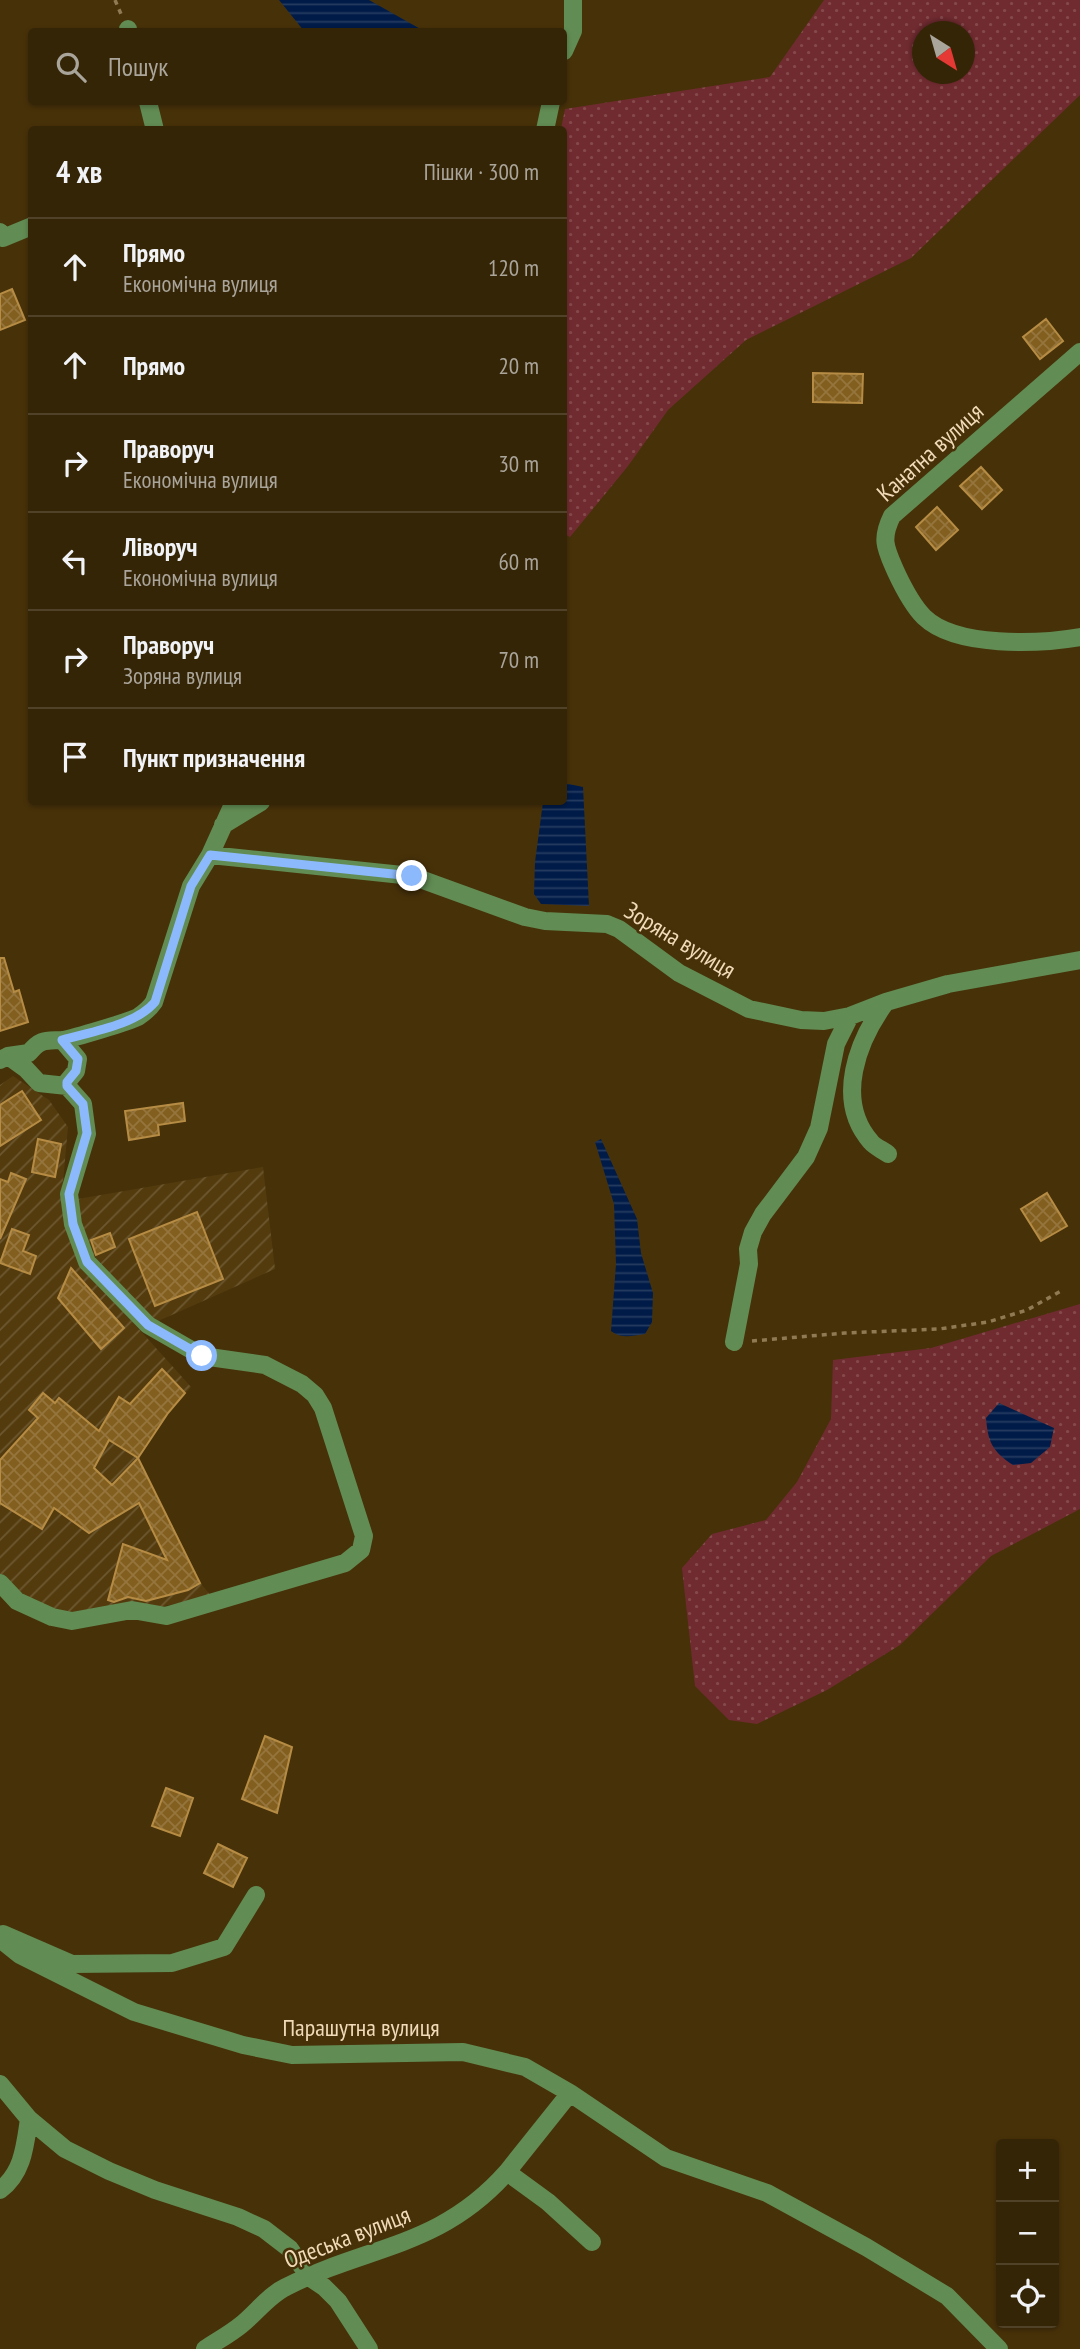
<!DOCTYPE html>
<html lang="uk">
<head>
<meta charset="utf-8">
<style>
  body { margin:0; font-family:"PT Sans Narrow",sans-serif; background:#403115; color:#f1f3f6 }
  .controls { position:absolute; right:21px; bottom:21px; display:grid; overflow:hidden; border-radius:7px; box-shadow:0 2px 5px #0004 }
  .controls button { width:63px; height:63px; display:grid; place-items:center; padding:0; border:0; border-bottom:2px solid #4f4228; background:#352507; color:#f1f3f6; font:35px sans-serif }
  .compass { position:absolute; left:912px; top:21px; width:63px; height:63px; border-radius:50%; background:#352507; box-shadow:0 2px 5px #0004; rotate:143deg }
  .stop { position:absolute; width:21px; height:21px; margin:-16px; border:5px solid #8cb9fc; border-radius:50%; background:#fff }
  .stop.end { background:#8cb9fc; border-color:#fff; box-shadow:0 2px 7px #0008 }
  .list { margin:0; padding:0; list-style:none }
  h2 { display:flex; justify-content:space-between; align-items:center; height:91px; margin:0; padding:0 28px; font-size:30px }
  h2 small { font-size:23px; font-weight:400; color:#aaa59b }
  .list li { display:grid; grid-template-columns:46px 1fr auto; gap:21px; align-items:center; box-sizing:border-box; height:98px; padding:0 28px; border-top:2px solid #4f4228 }
  .list b { display:block; font-size:26px; white-space:nowrap }
  .list p { margin:0; font-size:23px; white-space:nowrap; color:#aaa59b }
  .list em { font-size:23px; font-style:normal; color:#aaa59b }
  .icon { flex:none; width:38px; height:38px; fill:none; stroke:currentColor; stroke-width:2; stroke-linecap:round; stroke-linejoin:round }
  .map { position:relative; flex:none; width:1080px; height:2349px; overflow:hidden }
  .search { position:absolute; background:#352507; box-shadow:0 2px 5px #0004; left:28px; top:28px; width:539px; height:77px; display:flex; align-items:center; gap:18px; box-sizing:border-box; padding:0 24px; border-radius:7px; color:#aaa59b; font-size:26px }
  .panel { position:absolute; background:#352507; box-shadow:0 2px 5px #0004; left:28px; top:126px; width:539px; height:679px; border-radius:7px }
  .map>svg:first-child { display:block }
</style>
</head>
<body>
<div class="map">
<svg width="1080" height="2349" viewBox="0 0 1080 2349">
  <defs>
    <pattern id="industrial-furrows" width="10" height="10" patternUnits="userSpaceOnUse" patternTransform="scale(1.75)"><rect width="10" height="10" fill="#533b0e"/><path d="M-1 1l2-2M0 10L10 0M9 11l2-2" fill="none" stroke="#6c572f"/></pattern>
    <pattern id="grass-dots" width="8" height="8" patternUnits="userSpaceOnUse" patternTransform="scale(1.75)"><rect width="8" height="8" fill="#702b30"/><path d="M2 2h.1M6 6h.1" fill="none" stroke="#85494c" stroke-width="1.8" stroke-linecap="round"/></pattern>
    <pattern id="water-rules" width="6" height="5" patternUnits="userSpaceOnUse" patternTransform="scale(1.75)"><rect width="6" height="5" fill="#001b48"/><path d="M0 2.5h6" fill="none" stroke="#263c60"/></pattern>
    <pattern id="building-cross-hatch" width="8" height="8" patternUnits="userSpaceOnUse" patternTransform="scale(1.75)"><rect width="8" height="8" fill="#835f1f"/><path d="M0 0l8 8M0 8l8-8" fill="none" stroke="#95753d"/></pattern>
  </defs>
  <rect width="100%" height="100%" fill="#473109"/>
  <path fill="url(#industrial-furrows)" d="M13 1076 49 1100 68 1127 62 1193 77 1260 191 1387 168 1413 139 1458 202 1585 212 1597 89 1620 11 1608 0 1593V1085Z
    M263 1167 275 1269 156 1322 89 1257 72 1200Z"/>
  <path fill="url(#grass-dots)" fill-rule="evenodd" d="M824 0H1080V95L911 258 746 340 668 410 628 466 570 537 564 534V130L561 129 565 109 770 77ZM922 32H964V74H922Z
    M1080 1304V1509L991 1556 900 1645 827 1690 757 1724 729 1720 695 1686 682 1568 712 1534 766 1520 797 1482 831 1419 833 1360 931 1348ZM999 1403 1031 1419 1013 1465Z"/>
  <path fill="url(#water-rules)" d="M279 0H369L424 31H304Z
    M564 783 583 787 589 906 541 904 534 894 535 862 543 802H564Z
    M601 1139 637 1219 641 1253 653 1293 652 1322 645 1334C632 1336 621 1339 611 1331L616 1264 614 1204 595 1142Z
    M999 1403 1054 1428 1050 1447 1031 1463 1013 1465C992 1451 988 1442 986 1418Z"/>
  <path fill="url(#building-cross-hatch)" stroke="#b68c45" stroke-width="2" fill-rule="evenodd" d="M12 289 25 320 0 330V294Z
    M1046 319 1063 341 1040 359 1023 337Z
    M813 373 863 374 862 403 813 402Z
    M981 467 1002 490 982 509 960 486Z
    M937 507 958 530 936 550 916 527Z
    M0 958H4L14 992 19 990 28 1022 0 1031Z
    M22 1091 41 1120 0 1146V1105Z
    M183 1103 185 1121 158 1125 159 1135 129 1140 125 1111Z
    M38 1139 61 1144 55 1177 32 1172Z
    M11 1173 26 1179 0 1239V1179L8 1182Z
    M1047 1193 1067 1226 1041 1241 1021 1209Z
    M197 1212 223 1279 155 1306 129 1239Z
    M12 1229 29 1235 23 1251 36 1256 30 1274 0 1263Z
    M110 1233 115 1247 96 1255 91 1240Z
    M71 1268 124 1328 101 1349 58 1298Z
    M162 1369 185 1393 168 1413 138 1458 200 1583 188 1590 146 1601 128 1597 114 1602 108 1600 123 1544 167 1560 139 1503 89 1533 54 1508 42 1529 0 1503V1460L38 1418 29 1410 43 1393 55 1403 59 1398 99 1431 119 1397 130 1404ZM109 1440 138 1458 112 1485 94 1468Z
    M265 1736 292 1747 277 1813 242 1799Z
    M166 1788 193 1798 180 1836 152 1826Z
    M218 1844 247 1858 233 1887 204 1873Z"/>
  <g fill="none" stroke-linecap="round" stroke-linejoin="round">
    <path stroke="#907a54" stroke-width="3.5" stroke-dasharray="5 5" stroke-linecap="butt" d="M115 0 121 14
      M752 1341 845 1333 939 1329 988 1322 1027 1310 1061 1291"/>
    <path stroke="#618c53" stroke-width="18" d="M128 29V32
      M564 51 573 31V0
      M148 102 155 130
      M545 130 551 102
      M0 232 3 238 32 226
      M1080 352 892 516C880 540 886 549 896 572 903 587 912 605 924 617 956 648 1039 644 1080 637
      M223 825 261 802
      M210 855 412 876 525 917 545 921 607 924 619 929 679 973 749 1009 801 1020 824 1021 850 1016 886 1002 948 984 1080 960
      M886 1002C858 1040 834 1100 871 1142 875 1147 883 1150 888 1154
      M62 1040 78 1059 76 1071 67 1082V1086
      M8 1056 26 1069 39 1083 67 1086
      M0 1060 8 1056 29 1053C41 1038 46 1041 63 1040 74 1038 128 1022 138 1017 144 1013 150 1008 154 1002L191 886 210 855 234 802
      M734 1342 749 1264 748 1249 753 1232 763 1214 806 1157 819 1128 836 1044 850 1016
      M0 1583 17 1601 52 1617 72 1621 132 1610 166 1616 345 1563 361 1550 364 1536 323 1408 315 1395 302 1384 265 1365 202 1356 148 1325 87 1262 73 1224 69 1194 87 1134 83 1104 67 1086
      M3 1934 72 1964 172 1963 224 1947 256 1895
      M0 1939 20 1955 134 2012 243 2045 292 2055 463 2052 525 2067 570 2093 666 2158 767 2193 866 2247 947 2296 999 2349
      M0 2084 29 2119 65 2149 109 2171 155 2190 238 2217 264 2229 290 2249 309 2277 324 2287 338 2301 369 2349
      M570 2093 507 2172 548 2202 592 2242
      M0 2190C23 2173 25 2146 29 2119
      M205 2349C217 2341 230 2334 241 2325 256 2313 269 2295 286 2287 368 2245 440 2248 507 2172"/>
  </g>
  <g fill="none" stroke-linecap="round" stroke-linejoin="round">
    <path stroke="#8cb9fc" stroke-width="9" d="M202 1356 148 1325 87 1262 73 1224 69 1194 87 1133 83 1104 67 1086V1082L76 1071 78 1059 62 1040C90 1032 136 1025 155 1002L191 886 210 855 412 876"/>
  </g>
  <g text-anchor="middle" dominant-baseline="central" stroke-width="5" stroke-linejoin="round" paint-order="stroke">
    <g font-size="24" fill="#f0dab8" stroke="#473109">
      <text transform="translate(930 452) rotate(-42)">Канатна вулиця</text>
      <text transform="translate(680 940) rotate(31)">Зоряна вулиця</text>
      <text x="361" y="2027">Парашутна вулиця</text>
      <text transform="translate(347 2237) rotate(-21)">Одеська вулиця</text>
    </g>
  </g>
</svg>
<div class="controls">
<button>+</button>
<button>−</button>
<button><svg class="icon" aria-label="locate" viewBox="0 0 24 24"><circle cx="12" cy="12" r="6"/><path d="M12 2v4M12 18v4M2 12h4M18 12h4"/></svg></button>
</div>
<svg class="compass" viewBox="-18 -18 36 36"><path d="M0-13l5 13h-10z" fill="#e53935"/><path d="M0 13l5-13h-10z" fill="#aaa59b"/></svg>
<div class="stop" style="left:202px;top:1356px"></div>
<div class="stop end" style="left:412px;top:876px"></div>
<div class="search"><svg class="icon" aria-label="search" viewBox="0 0 24 24"><circle cx="10" cy="10" r="6"/><path d="M15 15l6 6"/></svg>Пошук</div>
<section class="panel">
<h2>4 хв<small>Пішки · 300 m</small></h2>
<ul class="list">
<li><svg class="icon" aria-label="ahead" viewBox="0 0 24 24"><path d="M12 20V5M6 11l6-6 6 6"/></svg><div><b>Прямо</b><p>Економічна вулиця</p></div><em>120 m</em></li>
<li><svg class="icon" aria-label="ahead" viewBox="0 0 24 24"><path d="M12 20V5M6 11l6-6 6 6"/></svg><div><b>Прямо</b></div><em>20 m</em></li>
<li><svg class="icon" aria-label="right" viewBox="0 0 24 24"><path d="M7 20v-9h11M14 6l5 5-5 5"/></svg><div><b>Праворуч</b><p>Економічна вулиця</p></div><em>30 m</em></li>
<li><svg class="icon" aria-label="left" viewBox="0 0 24 24"><path d="M17 20v-9H6M10 6l-5 5 5 5"/></svg><div><b>Ліворуч</b><p>Економічна вулиця</p></div><em>60 m</em></li>
<li><svg class="icon" aria-label="right" viewBox="0 0 24 24"><path d="M7 20v-9h11M14 6l5 5-5 5"/></svg><div><b>Праворуч</b><p>Зоряна вулиця</p></div><em>70 m</em></li>
<li><svg class="icon" aria-label="arrive" viewBox="0 0 24 24"><path d="M6 21V4h12l-3 4 3 4H6"/></svg><div><b>Пункт призначення</b></div></li>
</ul>
</section>
</div>
</body>
</html>
